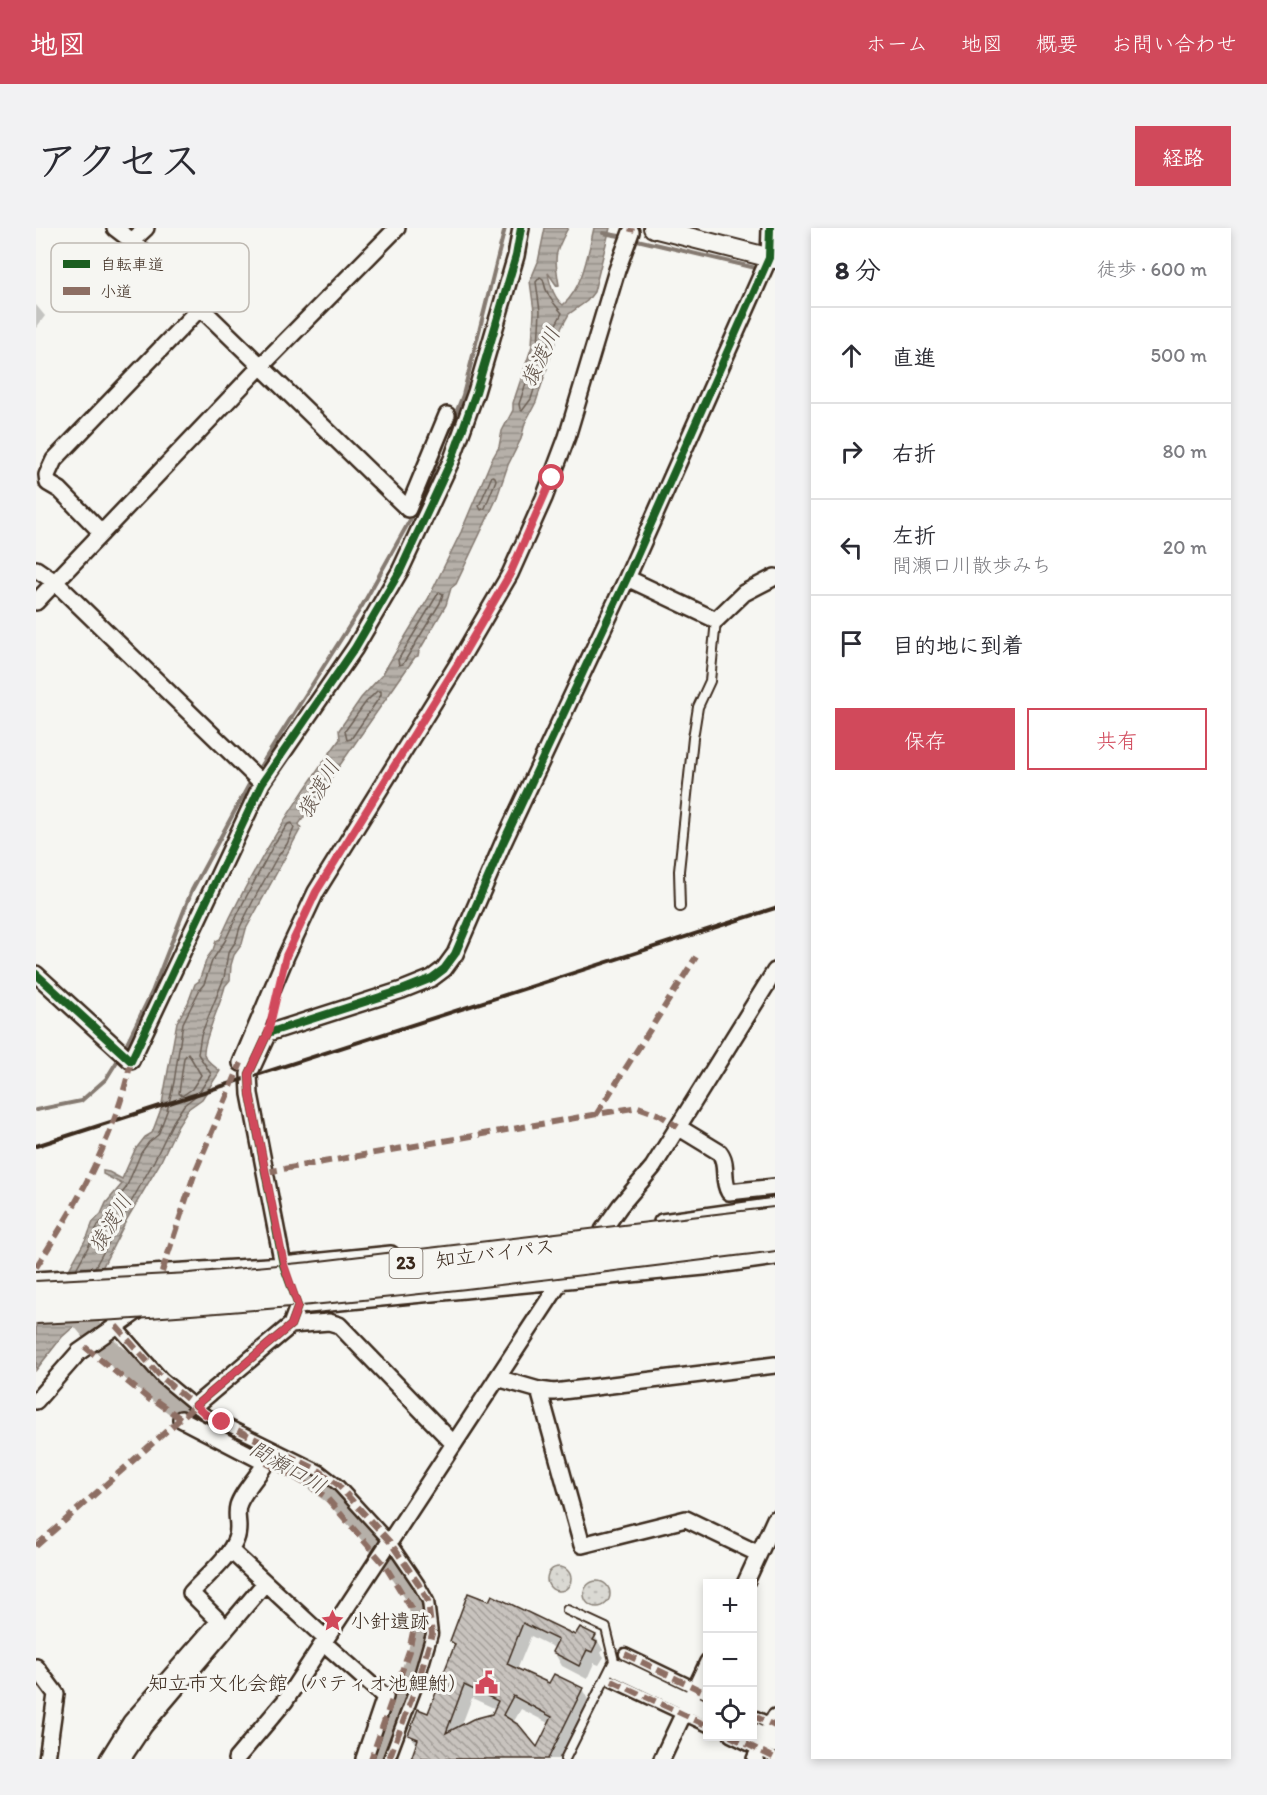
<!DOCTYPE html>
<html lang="ja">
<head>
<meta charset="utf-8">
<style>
  body { margin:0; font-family:Itim,"Klee One",sans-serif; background:#f2f2f3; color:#2b2b33 }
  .controls { position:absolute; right:18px; bottom:18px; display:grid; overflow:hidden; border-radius:0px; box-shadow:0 3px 9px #0003 }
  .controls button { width:54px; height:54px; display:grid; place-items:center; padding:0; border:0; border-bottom:2px solid #e1e1e2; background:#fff; color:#2b2b33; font:30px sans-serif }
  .stop { position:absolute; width:18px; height:18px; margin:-14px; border:4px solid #d1495b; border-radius:50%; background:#fff }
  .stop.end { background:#d1495b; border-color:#fff; box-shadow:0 2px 6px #0008 }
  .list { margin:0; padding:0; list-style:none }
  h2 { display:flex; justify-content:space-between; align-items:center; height:78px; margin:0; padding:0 24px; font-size:26px }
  h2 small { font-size:20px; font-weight:400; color:#7c7c81 }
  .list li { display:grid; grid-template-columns:39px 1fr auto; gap:18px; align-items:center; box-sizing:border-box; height:96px; padding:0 24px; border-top:2px solid #e1e1e2 }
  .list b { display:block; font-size:22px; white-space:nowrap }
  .list p { margin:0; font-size:20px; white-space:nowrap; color:#7c7c81 }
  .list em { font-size:20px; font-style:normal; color:#7c7c81 }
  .actions { display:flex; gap:12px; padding:18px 24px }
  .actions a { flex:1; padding:14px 0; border:2px solid #d1495b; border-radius:0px; text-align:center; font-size:21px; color:#d1495b }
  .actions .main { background:#d1495b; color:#fff }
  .icon { flex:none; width:33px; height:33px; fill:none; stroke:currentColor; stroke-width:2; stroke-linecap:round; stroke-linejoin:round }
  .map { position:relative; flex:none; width:739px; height:1531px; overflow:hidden; border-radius:0px }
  header { display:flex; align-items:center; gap:36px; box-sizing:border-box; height:84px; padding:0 30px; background:#d1495b; color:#fff }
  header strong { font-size:28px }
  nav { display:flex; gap:33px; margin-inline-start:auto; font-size:21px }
  .intro { display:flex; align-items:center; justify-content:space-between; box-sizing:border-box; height:144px; padding:0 36px }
  h1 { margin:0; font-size:42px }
  .button { padding:15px 27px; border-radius:0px; background:#d1495b; color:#fff; font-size:21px; font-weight:700 }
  main { display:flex; gap:36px; padding:0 36px }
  aside { flex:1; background:#fff; border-radius:0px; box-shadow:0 3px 9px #0003 }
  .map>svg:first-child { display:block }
</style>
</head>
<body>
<header>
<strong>地図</strong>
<nav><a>ホーム</a><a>地図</a><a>概要</a><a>お問い合わせ</a></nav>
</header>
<div class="intro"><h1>アクセス</h1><a class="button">経路</a></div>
<main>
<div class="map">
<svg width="739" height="1531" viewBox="0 0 739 1531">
  <defs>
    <pattern id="garden-dots" width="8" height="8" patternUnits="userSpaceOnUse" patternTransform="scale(1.5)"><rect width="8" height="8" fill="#dad9d3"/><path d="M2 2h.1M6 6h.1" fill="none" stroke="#bcbab5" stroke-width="1.8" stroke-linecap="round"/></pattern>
    <pattern id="water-rules" width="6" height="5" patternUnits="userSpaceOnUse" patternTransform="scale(1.5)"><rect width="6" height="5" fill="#b6b0a9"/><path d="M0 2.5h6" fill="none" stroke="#958f89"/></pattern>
    <pattern id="building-back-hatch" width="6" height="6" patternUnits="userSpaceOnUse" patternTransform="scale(1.5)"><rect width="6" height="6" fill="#c8c3be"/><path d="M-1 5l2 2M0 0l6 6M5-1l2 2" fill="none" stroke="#a49f9a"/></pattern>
  </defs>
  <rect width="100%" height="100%" fill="#f6f6f2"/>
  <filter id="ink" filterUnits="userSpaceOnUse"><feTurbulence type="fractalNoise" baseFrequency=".0167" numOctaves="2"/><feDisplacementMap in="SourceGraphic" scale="12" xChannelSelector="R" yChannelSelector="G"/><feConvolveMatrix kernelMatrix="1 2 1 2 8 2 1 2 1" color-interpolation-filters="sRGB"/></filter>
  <g filter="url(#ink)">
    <path fill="url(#garden-dots)" stroke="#8a8278" stroke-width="1.5" d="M511 1351a12 12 0 1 1 24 0a12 12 0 1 1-24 0Z
      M548 1366a13 13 0 1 1 26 0a13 13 0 1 1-26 0Z"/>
    <path fill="url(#water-rules)" stroke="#857a71" stroke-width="1.5" d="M509 0H532C518 26 518 28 523 57L521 58 512 45C514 57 518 70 527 77 547 60 552 25 558 0H574L558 64 551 73 533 86 522 106 500 174 489 195 485 211 472 237 460 272 420 356 415 360 410 377 383 423 382 428 379 429 263 596 265 600 210 701 206 716 198 727 195 737 194 752 189 758C186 773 166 815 168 826 170 833 178 838 184 843L166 871 152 881 142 897 124 935 91 991 66 1040 57 1053 53 1092 48 1097 44 1093 26 1109 0 1142V1087L25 1056 52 1007 57 994 65 986 70 975 86 956 67 946V943L73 944 86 951 99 922 109 909 116 905 125 881 141 794 152 775 159 756 163 753 171 730 177 722 180 713 184 711C217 638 257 575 304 511L303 502 325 470 346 447 392 371 425 304 455 233 463 219 466 203 477 182V175L496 118 498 83 494 53 502 34Z"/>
    <path fill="#0003" fill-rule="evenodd" d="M0 77 9 88 0 100Z
      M433 1367 540 1409 559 1408 567 1422 565 1425 568 1429 563 1437 558 1435 551 1451 526 1438 518 1424 519 1420 495 1408 481 1442 514 1457 546 1461 554 1475 526 1531H377L381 1519 374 1507 393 1487 419 1419 416 1413ZM436 1470 460 1481 457 1487 425 1499ZM485 1481 514 1496 501 1522 477 1495Z"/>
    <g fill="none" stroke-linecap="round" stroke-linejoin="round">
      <path stroke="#6c6056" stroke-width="1.5" d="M504 49 507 51C510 67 517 74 526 85L516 104 495 171 486 183 484 181 483 176 502 119 504 83 500 54Z
        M456 248 459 249 460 252 449 280 445 282 443 278Z
        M403 364 407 366 404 375 367 436 363 437 362 432Z
        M341 463H345V467L315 511 311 512 309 503 330 474Z
        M152 825 165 847 156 861 146 868 143 865 148 830Z
        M40 1041 57 1010 62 997 70 990 76 978 90 960 105 925 113 914 122 907 131 883 138 854 147 795 164 761 168 756 176 733 189 713 207 675 238 616 252 596 256 595 258 600 251 616 240 631 218 671 204 699 200 713 192 725 188 750 165 807 162 826 175 846 162 866 148 877 137 894 118 933 59 1039"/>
      <path stroke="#857a71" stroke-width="4" d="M567 5 589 9
        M597 11 724 41
        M220 545 326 378 389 265 427 167 469 0
        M88 821 116 764 156 662 216 551
        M0 882 45 873 70 851 85 827"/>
      <path stroke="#b6b0a9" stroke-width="22" d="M31 1073 69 1118 105 1150 140 1177 276 1250 299 1267 325 1294 367 1347 380 1367 386 1387 387 1407 382 1428 344 1531"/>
    </g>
    <path fill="url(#building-back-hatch)" stroke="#3b2a1e" stroke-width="1.5" fill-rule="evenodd" d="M432 1365 453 1373 456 1367 539 1407 544 1399 560 1407 557 1412 561 1414 556 1424 551 1422 543 1438 516 1424 522 1412 487 1395 471 1436 513 1455 518 1446 547 1460 512 1531H375L382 1511 372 1507 382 1481 392 1485 419 1416 414 1413ZM428 1457 462 1473 456 1486 437 1491 410 1505ZM477 1468 516 1489 501 1519 483 1497 467 1487Z"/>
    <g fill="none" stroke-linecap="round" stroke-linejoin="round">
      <defs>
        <path id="service" d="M644 679 643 643 657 510 662 479 674 453 680 392
          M531 1382 570 1400 579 1437
          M529 1531 577 1435"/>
        <path id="pedestrian" d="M80 1098 126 1150 169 1186 284 1243 302 1257 354 1314 382 1355 392 1373 396 1406 382 1454 353 1531
          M589 1426 672 1466
          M576 1453 672 1498
          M716 1487 739 1498
          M694 1508 739 1530"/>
        <path id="minor" d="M79 0 96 13 372 281 411 187
          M96 13 110 0
          M66 305 24 262 12 255 11 247 18 232 164 80
          M0 341 19 354 226 555
          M591 350 680 392 708 365 739 349
          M0 374 224 139 361 0
          M0 746 95 833 226 555 319 420 364 343 416 231 440 164 480 28 485 0
          M205 835 250 728 280 664 421 437 474 346 508 270 531 209 581 42 595 4
          M642 899 683 924C693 936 685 951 693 964L739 959
          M626 994 739 978
          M565 1020 567 1002 584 978 617 939 739 743
          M0 1052 247 1037 355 1026
          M262 1078 668 1039 739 1029
          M255 1097 293 1094 303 1097 418 1216
          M461 1150 503 1162 546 1317 650 1291 723 1326
          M503 1162 518 1164 739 1137
          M0 1173 43 1124 103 1082 106 1077
          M160 1177 255 1097 262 1078 247 1037 214 866 213 846 232 805 366 762 396 750 408 741 419 726 467 615 591 350 733 30 734 0
          M194 1322 290 1411
          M709 1356 739 1291
          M288 1415 349 1469 328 1531
          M0 1439 20 1466 11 1531
          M72 1531 95 1494 183 1393 155 1365C168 1350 194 1329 200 1311 205 1299 199 1289 202 1278 205 1266 223 1246 230 1235L145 1191
          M86 1531 108 1498 229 1355
          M200 1531 249 1473 525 1053 527 1028
          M626 1531 672 1434
          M719 1531 739 1489"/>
        <path id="tertiary" d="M617 0 739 31
          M582 1440 672 1483
          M716 1504 739 1515"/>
      </defs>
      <use href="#service" stroke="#3b2a1e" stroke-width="12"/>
      <use href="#pedestrian" stroke="#3b2a1e" stroke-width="15"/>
      <use href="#minor" stroke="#3b2a1e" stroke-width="20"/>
      <use href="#tertiary" stroke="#3b2a1e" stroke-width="22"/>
      <use href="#service" stroke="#f6f6f2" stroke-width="8"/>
      <use href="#pedestrian" stroke="#f6f6f2" stroke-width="10"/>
      <use href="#minor" stroke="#f6f6f2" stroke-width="15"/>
      <use href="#tertiary" stroke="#f6f6f2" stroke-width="18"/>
      <path stroke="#3b2a1e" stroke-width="4" d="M0 918 739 680"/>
      <defs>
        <path id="trunk-bridge" d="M0 1066 154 1058 276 1047 739 992
          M0 1083C248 1073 493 1041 739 1010"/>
      </defs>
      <use href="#trunk-bridge" stroke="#3b2a1e" stroke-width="28" stroke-linecap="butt"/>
      <use href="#trunk-bridge" stroke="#f6f6f2" stroke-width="24"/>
      <path stroke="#8d6e63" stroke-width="6" stroke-dasharray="12 6" stroke-linecap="butt" d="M595 4 596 0
        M560 887 660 729
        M230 944 602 879 624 887 642 899
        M0 1039C41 977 80 907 95 833
        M126 1044 159 944 205 835
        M80 1098 126 1150 169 1186 284 1243 302 1257 354 1314 382 1355 392 1373 396 1406 382 1454 353 1531
        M49 1119 114 1172 120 1173 145 1191
        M230 1235 267 1254 290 1269 348 1336 375 1380 378 1399 373 1423 335 1531
        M0 1318 160 1177
        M589 1426 672 1466
        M576 1453 672 1498
        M716 1487 739 1498
        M694 1508 739 1530"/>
      <defs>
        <path id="cycleway" d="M0 746 95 833 226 555 319 420 364 343 416 231 440 164 480 28 485 0
          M160 1177 255 1097 262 1078 247 1037 214 866 213 846 232 805 366 762 396 750 408 741 419 726 467 615 591 350 733 30 734 0"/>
      </defs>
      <use href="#cycleway" stroke="#f6f6f2" stroke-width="11"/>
      <use href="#cycleway" stroke="#1b5e20" stroke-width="8"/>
    </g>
  </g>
  <g fill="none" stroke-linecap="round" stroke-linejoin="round" filter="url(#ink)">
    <path stroke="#d1495b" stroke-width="8" d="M186 1194 169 1186 160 1177 255 1097 262 1078 248 1037 214 866 213 846 232 805 250 728 280 664 421 437 474 346 516 250"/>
  </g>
  <defs>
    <symbol id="sight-bare" viewBox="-9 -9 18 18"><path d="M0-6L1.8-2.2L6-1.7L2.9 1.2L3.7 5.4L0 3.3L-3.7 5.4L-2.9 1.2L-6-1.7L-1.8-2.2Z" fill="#d1495b" stroke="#f6f6f2" stroke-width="2.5" paint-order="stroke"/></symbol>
    <symbol id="civic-bare" viewBox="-9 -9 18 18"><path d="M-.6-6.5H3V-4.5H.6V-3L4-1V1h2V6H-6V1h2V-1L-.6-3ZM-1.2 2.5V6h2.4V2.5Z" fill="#d1495b" stroke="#f6f6f2" stroke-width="2.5" paint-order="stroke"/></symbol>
  </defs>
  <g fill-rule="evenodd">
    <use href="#sight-bare" x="280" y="1376" width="33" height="33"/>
    <use href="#civic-bare" x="434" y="1438" width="33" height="33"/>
  </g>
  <g text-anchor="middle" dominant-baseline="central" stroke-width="6" stroke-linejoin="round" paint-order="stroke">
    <rect fill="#f6f6f2" stroke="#73675e" stroke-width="1.5" x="353.5" y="1020" width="33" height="30" rx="4.5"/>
    <g font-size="18" font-weight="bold" fill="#3b2a1e">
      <text x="370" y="1035">23</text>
    </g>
    <g font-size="20" fill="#3b2a1e" stroke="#f6f6f2">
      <text transform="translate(459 1025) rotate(-7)">知立バイパス</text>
    </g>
    <g font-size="20" fill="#3b2a1e" stroke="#f6f6f2" text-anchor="start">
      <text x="314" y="1393">小針遺跡</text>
      <text x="432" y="1455" text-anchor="end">知立市文化会館（パティオ池鯉鮒）</text>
    </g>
    <g font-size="21" font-style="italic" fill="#605248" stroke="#f6f6f2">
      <text transform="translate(504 129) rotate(-64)">猿渡川</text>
      <text transform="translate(282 561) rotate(-60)">猿渡川</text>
      <text transform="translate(74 995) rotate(-59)">猿渡川</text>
      <text transform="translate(252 1239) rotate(30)">間瀬口川</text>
    </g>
  </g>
  <rect x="15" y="15" width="198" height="69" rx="9" fill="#f6f6f2" stroke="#beb9b2" stroke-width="1.5"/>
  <rect x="27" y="32" width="27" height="8" fill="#1b5e20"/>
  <rect x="27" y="59" width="27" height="8" fill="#8d6e63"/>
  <g font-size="16" fill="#3b2a1e">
    <text x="64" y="42">自転車道</text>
    <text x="64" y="69">小道</text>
  </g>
</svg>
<div class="controls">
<button>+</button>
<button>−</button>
<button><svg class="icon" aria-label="locate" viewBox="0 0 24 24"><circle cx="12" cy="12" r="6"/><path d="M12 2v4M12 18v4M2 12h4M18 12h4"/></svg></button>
</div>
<div class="stop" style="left:516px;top:250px"></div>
<div class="stop end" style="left:186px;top:1194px"></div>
</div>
<aside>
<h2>8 分<small>徒歩 · 600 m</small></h2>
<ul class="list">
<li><svg class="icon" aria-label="ahead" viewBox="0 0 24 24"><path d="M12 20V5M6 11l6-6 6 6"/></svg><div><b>直進</b></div><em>500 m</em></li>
<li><svg class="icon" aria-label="right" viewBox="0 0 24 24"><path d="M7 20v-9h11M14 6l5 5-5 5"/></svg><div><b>右折</b></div><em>80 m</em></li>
<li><svg class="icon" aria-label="left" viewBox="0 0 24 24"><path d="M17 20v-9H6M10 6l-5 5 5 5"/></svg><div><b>左折</b><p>間瀬口川散歩みち</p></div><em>20 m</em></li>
<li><svg class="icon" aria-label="arrive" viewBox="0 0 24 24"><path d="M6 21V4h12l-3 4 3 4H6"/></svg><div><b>目的地に到着</b></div></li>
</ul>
<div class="actions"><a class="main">保存</a><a>共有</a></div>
</aside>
</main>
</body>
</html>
